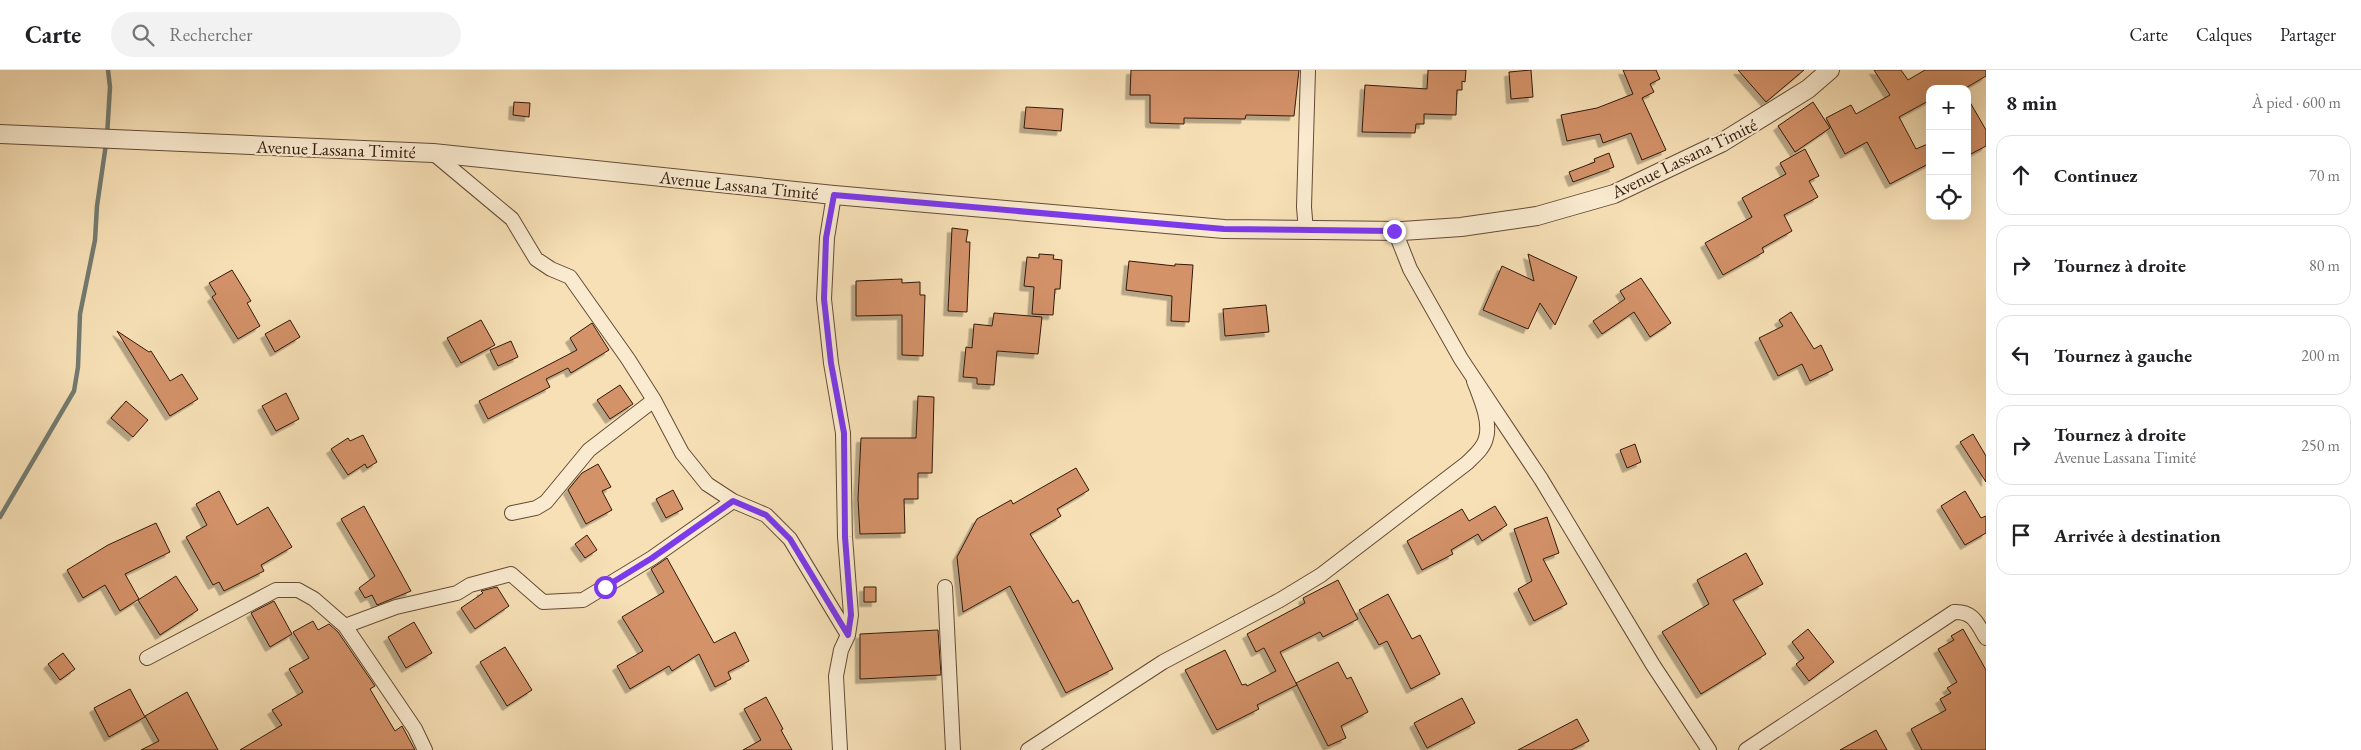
<!DOCTYPE html>
<html lang="fr">
<head>
<meta charset="utf-8">
<style>
  body { margin:0; font-family:"EB Garamond",serif; background:#f2f2f2; color:#202124 }
  .controls { position:absolute; right:15px; top:15px; display:grid; overflow:hidden; border-radius:10px; box-shadow:0 5px 20px #0002 }
  .controls button { width:45px; height:45px; display:grid; place-items:center; padding:0; border:0; border-bottom:1px solid #e0e0e0; background:#fff; color:#202124; font:25px sans-serif }
  .stop { position:absolute; width:15px; height:15px; margin:-11px; border:4px solid #7c3aed; border-radius:50%; background:#fff }
  .stop.end { background:#7c3aed; border-color:#fff; box-shadow:0 1px 5px #0008 }
  .list { margin:0; padding:0; list-style:none }
  h2 { display:flex; justify-content:space-between; align-items:center; height:65px; margin:0; padding:0 20px; font-size:21px }
  h2 small { font-size:16px; font-weight:400; color:#757577 }
  .list li { display:grid; grid-template-columns:32px 1fr auto; gap:15px; align-items:center; box-sizing:border-box; height:80px; margin:0 10px 10px; padding:0 10px; border:1px solid #e0e0e0; border-radius:15px }
  .list b { display:block; font-size:19px; white-space:nowrap }
  .list p { margin:0; font-size:16px; white-space:nowrap; color:#757577 }
  .list em { font-size:16px; font-style:normal; color:#757577 }
  .icon { flex:none; width:28px; height:28px; fill:none; stroke:currentColor; stroke-width:2; stroke-linecap:round; stroke-linejoin:round }
  .map { position:relative; flex:none; width:1986px; height:680px; overflow:hidden }
  header { display:flex; align-items:center; gap:30px; box-sizing:border-box; height:70px; padding:0 25px; background:#fff; border-bottom:1px solid #e0e0e0 }
  header strong { font-size:24px }
  nav { display:flex; gap:28px; margin-inline-start:auto; font-size:18px }
  .search { width:350px; height:45px; background:#f2f2f2; display:flex; align-items:center; gap:12px; box-sizing:border-box; padding:0 18px; border-radius:28px; color:#757577; font-size:19px }
  main { display:flex }
  aside { flex:1; background:#fff }
  .map>svg:first-child { display:block }
</style>
</head>
<body>
<header>
<strong>Carte</strong>
<div class="search"><svg class="icon" aria-label="search" viewBox="0 0 24 24"><circle cx="10" cy="10" r="6"/><path d="M15 15l6 6"/></svg>Rechercher</div>
<nav><a>Carte</a><a>Calques</a><a>Partager</a></nav>
</header>
<main>
<div class="map">
<svg width="1986" height="680" viewBox="0 0 1986 680">
  <defs>
    <filter id="shadow"><feDropShadow dx="-4.5" dy="4.5" stdDeviation="0" flood-color="#0004"/></filter>
  </defs>
  <rect width="100%" height="100%" fill="#f7e0b6"/>
  <filter id="stains"><feTurbulence type="fractalNoise" baseFrequency=".004" numOctaves="4"/><feColorMatrix values="0 0 0 0 .2 0 0 0 0 .09 0 0 0 0 .02 0 0 0 .5 -.17"/></filter>
  <radialGradient id="worn" r=".72"><stop offset=".6" stop-color="#630" stop-opacity="0"/><stop offset="1" stop-color="#630" stop-opacity=".3"/></radialGradient>
  <g fill="none" stroke-linecap="round" stroke-linejoin="round">
    <path stroke="#737b71" stroke-width="4.5" d="M107 66 110 17 108 0
      M0 447 74 321 78 297 80 244 95 170 97 136 106 74"/>
  </g>
  <path fill="#d49269" stroke="#33190c" filter="url(#shadow)" d="M1131 0H1299L1294 46 1246 45 1245 49 1184 48V54L1150 53V25H1130Z
    M1428 0H1466L1465 12 1462 11V20H1457L1456 45 1424 44V54H1416L1415 63 1362 62 1365 15 1427 19Z
    M1531 0 1533 27 1511 29 1509 2Z
    M1623 0H1656L1660 9 1650 14 1654 22 1642 28 1666 80 1642 90 1631 63 1603 73 1600 64 1567 71 1561 45 1597 38 1633 24Z
    M1738 0H1804L1766 32Z
    M1874 0H1901L1908 10 1925 0H1986V6L1964 19H1930V30L1899 47 1916 79 1930 73V93L1890 114 1867 72 1845 84 1826 48 1851 35 1856 44 1890 25Z
    M1967 27 1986 60V76L1967 86Z
    M514 32 530 33 529 47 513 45Z
    M1813 32 1830 58 1795 82 1778 56Z
    M1026 37 1063 39 1061 61 1024 58Z
    M1805 79 1819 106 1809 111 1818 127 1784 145 1792 161 1762 178 1764 182 1723 205 1705 173 1752 147 1742 128 1786 104 1780 93Z
    M1609 83 1614 97 1573 112 1569 102 1595 92 1594 89Z
    M952 158 968 160 966 172H970L967 242 948 241Z
    M1039 184 1054 185 1053 189 1062 190 1060 219H1055L1053 245 1032 244 1034 217 1024 216 1027 187 1039 188Z
    M1528 184 1577 207 1555 255 1540 233 1528 259 1483 240 1502 196 1534 211Z
    M1129 191 1175 196V194L1193 195 1189 252 1171 251 1172 226 1126 220Z
    M232 200 251 231 247 233 260 256 238 269 212 227 216 224 209 213Z
    M1641 208 1671 253 1650 267 1634 242 1602 264 1593 251 1625 229 1620 221Z
    M902 209V213L920 212V225H925L923 286 902 285V245L856 246V211Z
    M1266 235 1269 262 1225 266 1223 239Z
    M1791 242 1814 279 1821 275 1833 300 1810 311 1802 294 1778 306 1759 268 1783 256 1779 250Z
    M994 243 1042 247 1038 284 997 281 994 315 977 314V308L963 307 966 277 972 278 974 254 992 256Z
    M290 250 300 267 275 282 265 264Z
    M481 250 495 275 461 293 447 268Z
    M592 253 609 280 571 303 568 298 546 309 550 317 488 349 479 331 577 280 570 268Z
    M117 261 149 282 151 281 170 311 182 304 198 329 170 346Z
    M511 271 518 287 498 296 490 280Z
    M620 315 633 334 610 349 597 330Z
    M286 323 299 349 276 361 262 336Z
    M918 326 934 327 932 403H918V429H904L905 463 860 464 858 429 861 368H916Z
    M126 331 148 350 133 367 111 348Z
    M1973 364 1986 386V412L1960 372Z
    M363 365 377 392 367 398 365 394 348 405 331 379 348 368 350 371Z
    M1635 374 1641 392 1627 398 1620 380Z
    M598 394 611 417 602 421 612 440 586 454 568 420 582 403Z
    M1076 398 1089 420 1057 439 1061 446 1030 464 1073 533 1078 530 1113 599 1066 623 1010 516 963 542 957 487 977 449 1011 430 1013 434Z
    M673 420 683 439 666 448 656 429Z
    M219 421 237 455 268 437 292 477 261 495 264 501 224 521 219 512 213 515 186 467 207 455 196 434Z
    M1965 421 1981 448 1986 446V463L1965 475 1941 436Z
    M364 436 411 521 377 535 372 525 365 528 359 518 375 506 341 449Z
    M1495 436 1507 455 1482 471 1478 464 1451 480 1453 484 1422 500 1407 471 1462 439 1469 451Z
    M1547 447 1559 483 1543 489 1567 534 1534 551 1518 519 1532 511 1514 459Z
    M156 453 170 482 125 504 139 529 120 541 105 515 83 528 67 500 108 475Z
    M587 465 597 480 585 488 575 474Z
    M1746 483 1763 514 1733 530 1766 584 1701 624 1662 562 1709 534 1697 510Z
    M667 488 714 573 735 562 749 591 728 602 731 609 715 617 699 584 672 601 669 596 630 619 617 596 643 581 622 547 664 522 651 499Z
    M176 506 198 540 160 565 138 530Z
    M1338 510 1358 549 1323 567 1320 562 1280 582 1297 615 1257 635 1259 639 1217 660 1185 600 1225 580 1242 615 1246 614 1247 616 1276 601 1264 578 1256 582 1247 564 1305 533 1303 528Z
    M497 517 509 536 475 559 461 538 483 523 481 521Z
    M864 517H876V532H864Z
    M1388 524 1412 569 1420 565 1440 604 1411 619 1387 571 1379 575 1359 540Z
    M274 531 292 564 270 577 251 543Z
    M313 551 318 560 329 554 338 562 375 616 370 619 395 661 402 656 415 680H240L282 655 272 640 303 622 289 599 309 588 293 562Z
    M414 552 432 583 406 598 388 567Z
    M1808 559 1834 592 1809 611 1796 594 1804 588 1792 572Z
    M1963 559 1986 600V680H1922L1911 659 1946 640 1940 629 1951 623 1947 618 1957 612 1938 579 1954 570 1951 566Z
    M938 560 941 605 860 609V564Z
    M505 577 532 620 507 636 480 592Z
    M63 583 75 599 60 610 48 594Z
    M1338 592 1347 609 1351 607 1368 642 1341 656 1346 668 1328 676 1296 613Z
    M130 619 145 647 109 667 94 638Z
    M187 622 218 680H141L159 671 145 646Z
    M766 627 783 659 781 660 792 680H743L761 670 744 639Z
    M1462 628 1475 653 1427 678 1414 653Z
    M1577 649 1589 671 1571 680H1518Z
    M1876 660 1887 680H1840Z"/>
  <g fill="none" stroke-linecap="round" stroke-linejoin="round">
    <defs>
      <path id="minor" d="M433 83 512 149 536 189 551 199 570 207 628 289 654 330 682 383 707 414 733 431 766 445 790 469 848 565
        M834 125 827 168 824 229 831 293 843 363 845 467 851 545 848 565 841 580 836 606 840 680
        M1306 161 1304 137 1308 0
        M1395 161 1410 199 1461 289 1541 409 1653 595 1709 680
        M512 443 536 438 546 432 589 380 654 330
        M945 517 953 680
        M345 556 396 537 457 523 470 515 511 504 543 532 583 530 652 488 733 431
        M147 588 276 520H298L314 529 345 556 415 659 425 680
        M1028 680 1163 592 1280 530 1321 505 1467 393C1474 386 1484 378 1486 368 1491 351 1480 327 1474 311
        M1746 680 1954 542C1973 541 1977 553 1986 568"/>
      <path id="tertiary" d="M0 64 433 83 834 125 1224 159 1402 161 1461 157 1537 146 1614 124 1721 73 1808 19 1830 0"/>
    </defs>
    <use href="#minor" stroke="#644b36" stroke-width="16"/>
    <use href="#tertiary" stroke="#644b36" stroke-width="20"/>
    <use href="#minor" stroke="#faebd0" stroke-width="14"/>
    <use href="#tertiary" stroke="#faebd0" stroke-width="18"/>
  </g>
  <g fill="none" stroke-linecap="round" stroke-linejoin="round">
    <path stroke="#7c3aed" stroke-width="6" d="M605 517 652 488 733 431 766 445 790 469 848 565 851 545 845 467 844 363 831 293 824 229 826 168 834 125 1224 159 1394 161"/>
  </g>
  <g text-anchor="middle" dominant-baseline="central" stroke-width="4.5" stroke-linejoin="round" paint-order="stroke">
    <g font-size="18" fill="#33190c" stroke="#faebd0">
      <text transform="translate(336 79) rotate(2)">Avenue Lassana Timité</text>
      <text transform="translate(1684 88) rotate(-26)">Avenue Lassana Timité</text>
      <text transform="translate(739 115) rotate(6)">Avenue Lassana Timité</text>
    </g>
  </g>
  <rect width="100%" height="100%" filter="url(#stains)"/>
  <rect width="100%" height="100%" fill="url(#worn)"/>
</svg>
<div class="controls">
<button>+</button>
<button>−</button>
<button><svg class="icon" aria-label="locate" viewBox="0 0 24 24"><circle cx="12" cy="12" r="6"/><path d="M12 2v4M12 18v4M2 12h4M18 12h4"/></svg></button>
</div>
<div class="stop" style="left:605px;top:517px"></div>
<div class="stop end" style="left:1394px;top:161px"></div>
</div>
<aside>
<h2>8 min<small>À pied · 600 m</small></h2>
<ul class="list">
<li><svg class="icon" aria-label="ahead" viewBox="0 0 24 24"><path d="M12 20V5M6 11l6-6 6 6"/></svg><div><b>Continuez</b></div><em>70 m</em></li>
<li><svg class="icon" aria-label="right" viewBox="0 0 24 24"><path d="M7 20v-9h11M14 6l5 5-5 5"/></svg><div><b>Tournez à droite</b></div><em>80 m</em></li>
<li><svg class="icon" aria-label="left" viewBox="0 0 24 24"><path d="M17 20v-9H6M10 6l-5 5 5 5"/></svg><div><b>Tournez à gauche</b></div><em>200 m</em></li>
<li><svg class="icon" aria-label="right" viewBox="0 0 24 24"><path d="M7 20v-9h11M14 6l5 5-5 5"/></svg><div><b>Tournez à droite</b><p>Avenue Lassana Timité</p></div><em>250 m</em></li>
<li><svg class="icon" aria-label="arrive" viewBox="0 0 24 24"><path d="M6 21V4h12l-3 4 3 4H6"/></svg><div><b>Arrivée à destination</b></div></li>
</ul>
</aside>
</main>
</body>
</html>
